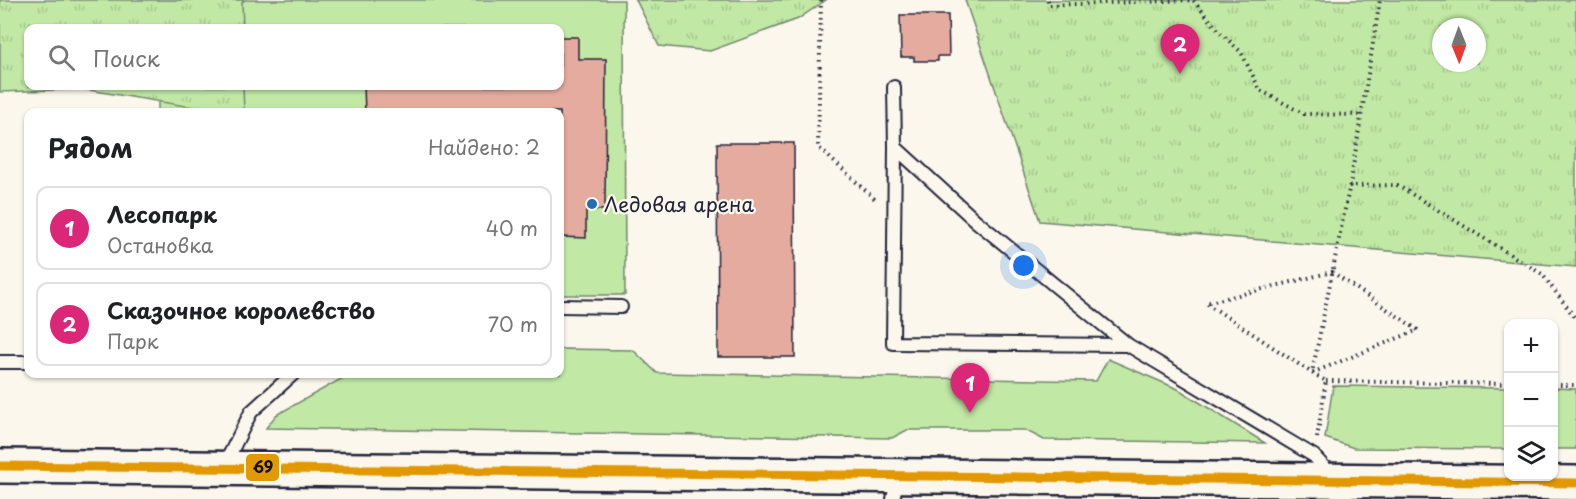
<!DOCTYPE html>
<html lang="ru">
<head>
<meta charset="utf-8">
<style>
  body { margin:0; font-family:"Playpen Sans",sans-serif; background:#f6f6f6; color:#202124 }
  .controls { position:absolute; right:18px; bottom:18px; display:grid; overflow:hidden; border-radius:12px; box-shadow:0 2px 4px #0004 }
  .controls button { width:54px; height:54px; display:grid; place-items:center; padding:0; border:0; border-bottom:2px solid #e0e0e0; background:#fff; color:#202124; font:30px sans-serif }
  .compass { position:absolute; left:1432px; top:18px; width:54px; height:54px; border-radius:50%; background:#fff; box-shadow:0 2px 4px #0004; rotate:179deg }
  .you { position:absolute; left:1024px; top:266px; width:21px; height:21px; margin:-15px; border:4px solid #fff; border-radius:50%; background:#1a73e8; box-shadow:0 0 0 9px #1a73e833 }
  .badge { display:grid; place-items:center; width:39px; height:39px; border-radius:50%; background:#db2777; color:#fff; font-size:20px; font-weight:700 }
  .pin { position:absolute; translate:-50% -50px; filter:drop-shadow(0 2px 3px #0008) }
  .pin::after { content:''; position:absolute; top:32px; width:21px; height:18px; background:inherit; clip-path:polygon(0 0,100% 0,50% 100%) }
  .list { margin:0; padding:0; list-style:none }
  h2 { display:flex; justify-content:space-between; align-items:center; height:78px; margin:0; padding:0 24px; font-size:26px }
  h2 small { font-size:20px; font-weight:400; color:#757577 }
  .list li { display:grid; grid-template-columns:39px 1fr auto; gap:18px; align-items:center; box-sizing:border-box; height:84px; margin:0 12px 12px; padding:0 12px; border:2px solid #e0e0e0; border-radius:12px }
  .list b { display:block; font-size:22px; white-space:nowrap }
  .list p { margin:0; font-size:20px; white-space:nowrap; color:#757577 }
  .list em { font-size:20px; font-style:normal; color:#757577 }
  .icon { flex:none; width:33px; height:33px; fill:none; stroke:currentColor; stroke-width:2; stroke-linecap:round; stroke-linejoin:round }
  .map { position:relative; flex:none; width:1576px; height:499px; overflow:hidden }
  .search { position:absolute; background:#fff; box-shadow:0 2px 4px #0004; left:24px; top:24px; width:540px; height:66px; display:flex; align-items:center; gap:15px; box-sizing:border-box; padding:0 21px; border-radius:12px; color:#757577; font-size:22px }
  .panel { position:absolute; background:#fff; box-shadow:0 2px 4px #0004; left:24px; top:108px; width:540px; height:270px; border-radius:12px }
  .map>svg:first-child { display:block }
</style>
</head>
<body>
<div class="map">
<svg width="1576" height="499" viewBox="0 0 1576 499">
  <defs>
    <pattern id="park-tufts" width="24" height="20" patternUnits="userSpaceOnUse" patternTransform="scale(1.5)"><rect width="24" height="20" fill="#c1e8a4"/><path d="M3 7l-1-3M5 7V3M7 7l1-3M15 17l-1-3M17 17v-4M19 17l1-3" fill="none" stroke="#a6c78e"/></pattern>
  </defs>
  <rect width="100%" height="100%" fill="#fbf7ec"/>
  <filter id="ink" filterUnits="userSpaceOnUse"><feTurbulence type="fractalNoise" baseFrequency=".0167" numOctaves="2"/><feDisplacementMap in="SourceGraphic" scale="12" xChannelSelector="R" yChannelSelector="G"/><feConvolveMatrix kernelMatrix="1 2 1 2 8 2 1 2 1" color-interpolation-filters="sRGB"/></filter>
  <g filter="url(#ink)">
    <path fill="#c1e8a4" stroke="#728570" stroke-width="1.5" d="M158 0H624L625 295H560V112H158V86H560V28H158Z
      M560 349 633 350 657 373 1096 381 1108 359 1178 389 1265 443 1044 440 1025 430H907L892 438 266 428 276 415 350 374H560Z
      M1333 386 1508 388V449L1354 448 1325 438Z
      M1554 388 1576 389V449H1554Z"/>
    <path fill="url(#park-tufts)" stroke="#728570" stroke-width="1.5" fill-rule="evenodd" d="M0 0H244L242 3 243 28H28V86H243L244 112H222L83 89 0 92Z
      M636 0H826L798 19 710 51 659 46Z
      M965 0H1576V267L1040 221ZM1441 27H1477V63H1441Z"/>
    <path fill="#e4ab9e" stroke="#22223b" stroke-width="1.5" d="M900 15H948L949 56H938V61H914V57H901Z
      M560 37H578V59H606L605 210H586V238L560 237V112H365L364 86H560Z
      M717 143H794L795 357H718Z"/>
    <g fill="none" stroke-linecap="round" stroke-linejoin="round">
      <defs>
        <path id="service" d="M894 87 895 147 976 221 1128 345
          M895 147 893 343 1128 345 1314 456 1333 477
          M560 306 621 307
          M0 362H28
          M225 464 251 412 293 374
          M893 499 898 476"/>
        <path id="secondary" d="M0 466C525 467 1051 482 1576 483"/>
      </defs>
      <use href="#service" stroke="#22223b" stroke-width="16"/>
      <use href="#secondary" stroke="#22223b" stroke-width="38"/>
      <path stroke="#22223b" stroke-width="4" stroke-dasharray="1.5 4.5" stroke-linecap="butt" d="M821 0 818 147 877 201
        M1048 0 1049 5 1193 0 1221 33 1241 52 1260 90 1304 114 1362 115
        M1349 186 1397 185 1542 274 1576 319
        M1332 272 1418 330 1312 373 1206 303Z
        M1326 381 1508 384
        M1554 385H1576
        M1317 438 1326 381 1312 373 1351 179 1380 0"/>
      <use href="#service" stroke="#fbf7ec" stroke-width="12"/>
      <use href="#secondary" stroke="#fbf7ec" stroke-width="33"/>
      <defs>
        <path id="bus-1" d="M0 466C525 467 1051 482 1576 483"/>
      </defs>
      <use href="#bus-1" stroke="#fbf7ec" stroke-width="14"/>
      <use href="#bus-1" stroke="#e29906" stroke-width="9"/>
    </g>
  </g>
  <circle fill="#1f6fb2" stroke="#fbf7ec" stroke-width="2" cx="592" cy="204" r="6"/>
  <g text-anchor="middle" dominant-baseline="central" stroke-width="4.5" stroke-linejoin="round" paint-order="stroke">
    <g font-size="20" fill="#22223b" stroke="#fbf7ec" text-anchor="start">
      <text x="604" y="204">Ледовая арена</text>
    </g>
  </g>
  <rect stroke="#fbf7ec" stroke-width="2" x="245" y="453" width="35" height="29" rx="6" fill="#e29906"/>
  <g font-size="16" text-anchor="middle" font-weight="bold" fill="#111">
    <text x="263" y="473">69</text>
  </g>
</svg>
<div class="controls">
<button>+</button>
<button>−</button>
<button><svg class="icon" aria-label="layers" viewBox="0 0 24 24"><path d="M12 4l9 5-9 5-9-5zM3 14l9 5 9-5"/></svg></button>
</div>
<svg class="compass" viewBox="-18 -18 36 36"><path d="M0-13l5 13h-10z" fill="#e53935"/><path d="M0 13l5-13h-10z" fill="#757577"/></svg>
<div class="you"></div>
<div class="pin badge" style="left:970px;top:413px">1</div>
<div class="pin badge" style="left:1180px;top:74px">2</div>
<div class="search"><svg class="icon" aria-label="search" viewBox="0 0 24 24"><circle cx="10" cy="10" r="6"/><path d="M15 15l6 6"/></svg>Поиск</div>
<section class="panel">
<h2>Рядом<small>Найдено: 2</small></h2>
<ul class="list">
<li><span class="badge">1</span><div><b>Лесопарк</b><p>Остановка</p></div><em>40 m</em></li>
<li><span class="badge">2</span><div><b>Сказочное королевство</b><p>Парк</p></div><em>70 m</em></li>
</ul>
</section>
</div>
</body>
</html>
